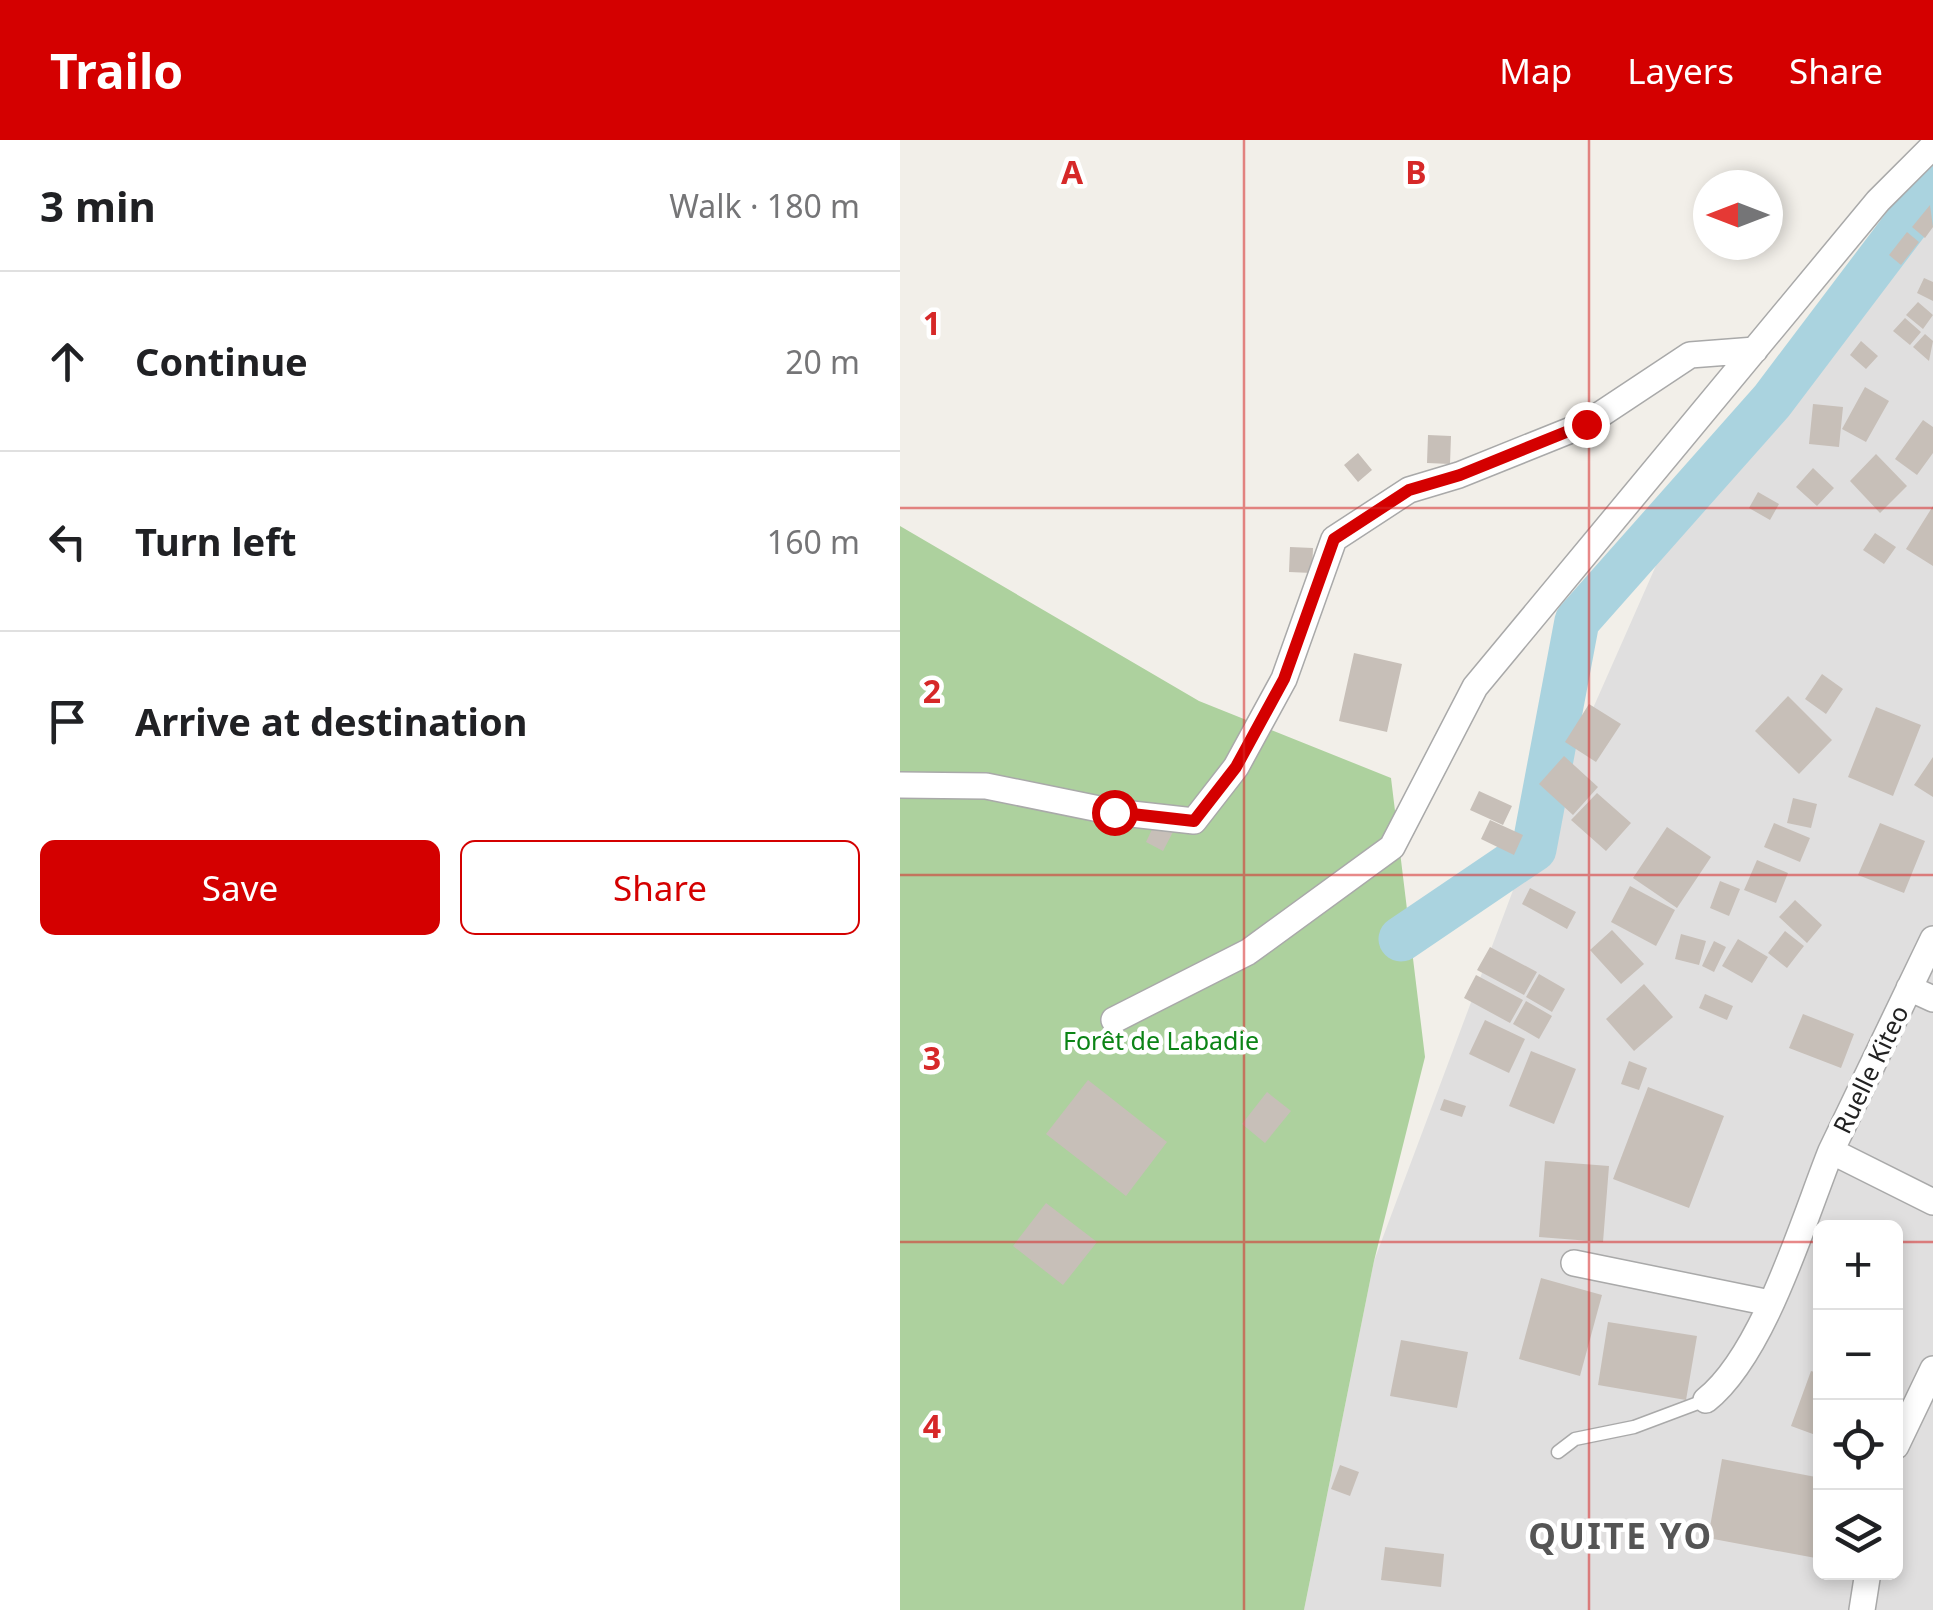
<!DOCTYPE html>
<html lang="en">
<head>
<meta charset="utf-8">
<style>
  body { margin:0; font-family:"Noto Sans",sans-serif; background:#f2f2f2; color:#202124 }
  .controls { position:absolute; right:30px; bottom:30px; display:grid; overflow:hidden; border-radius:15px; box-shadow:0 5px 15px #0003 }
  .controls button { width:90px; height:90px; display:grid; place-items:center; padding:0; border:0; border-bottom:2px solid #e0e0e0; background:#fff; color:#202124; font:50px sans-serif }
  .compass { position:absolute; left:793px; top:30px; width:90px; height:90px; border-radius:50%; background:#fff; box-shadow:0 5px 15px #0003; rotate:270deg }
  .stop { position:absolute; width:30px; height:30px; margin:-22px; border:8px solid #d40000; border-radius:50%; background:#fff }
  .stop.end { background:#d40000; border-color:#fff; box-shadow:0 2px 10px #0008 }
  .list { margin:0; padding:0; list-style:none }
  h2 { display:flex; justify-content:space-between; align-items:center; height:130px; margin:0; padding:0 40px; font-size:42px }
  h2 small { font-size:32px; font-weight:400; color:#757577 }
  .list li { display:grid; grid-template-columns:65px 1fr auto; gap:30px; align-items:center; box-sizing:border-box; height:180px; padding:0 40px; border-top:2px solid #e0e0e0 }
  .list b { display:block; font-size:38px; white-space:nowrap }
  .list em { font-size:32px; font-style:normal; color:#757577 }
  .actions { display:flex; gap:20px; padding:30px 40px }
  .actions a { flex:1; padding:22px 0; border:2px solid #d40000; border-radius:15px; text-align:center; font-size:35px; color:#d40000 }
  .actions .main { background:#d40000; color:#fff }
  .icon { flex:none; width:55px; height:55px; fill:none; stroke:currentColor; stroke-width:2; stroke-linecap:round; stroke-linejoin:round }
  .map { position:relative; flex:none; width:1033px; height:1470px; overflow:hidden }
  header { display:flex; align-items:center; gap:60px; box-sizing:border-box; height:140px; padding:0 50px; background:#d40000; color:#fff }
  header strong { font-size:48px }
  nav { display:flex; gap:55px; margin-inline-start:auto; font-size:35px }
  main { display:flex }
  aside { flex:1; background:#fff }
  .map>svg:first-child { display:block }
</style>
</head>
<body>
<header>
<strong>Trailo</strong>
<nav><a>Map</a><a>Layers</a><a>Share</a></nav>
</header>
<main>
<aside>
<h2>3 min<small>Walk · 180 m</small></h2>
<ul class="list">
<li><svg class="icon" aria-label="ahead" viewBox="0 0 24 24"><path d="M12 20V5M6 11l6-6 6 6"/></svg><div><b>Continue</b></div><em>20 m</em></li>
<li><svg class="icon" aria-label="left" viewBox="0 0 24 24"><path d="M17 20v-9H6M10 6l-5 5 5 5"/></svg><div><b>Turn left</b></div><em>160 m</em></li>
<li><svg class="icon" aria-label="arrive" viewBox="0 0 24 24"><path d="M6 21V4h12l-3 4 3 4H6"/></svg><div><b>Arrive at destination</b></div></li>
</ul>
<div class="actions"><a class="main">Save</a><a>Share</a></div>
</aside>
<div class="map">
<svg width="1033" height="1470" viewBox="0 0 1033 1470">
  <rect width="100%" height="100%" fill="#f2efe9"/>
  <path fill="#e0dfdf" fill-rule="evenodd" d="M1033 53V1470H404L474 1121 615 745 773 387ZM921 1088H996V1432H921Z"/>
  <path fill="#add19e" d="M0 386 299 561 491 638 525 917 474 1121 404 1470H0Z"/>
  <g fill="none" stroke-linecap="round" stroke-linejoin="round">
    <path stroke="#aad3df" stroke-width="45" d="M501 799 634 709 677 481 872 261 1033 48"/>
  </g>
  <path fill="#c7bfb8" d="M1030 65 1033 87 1025 98 1012 87Z
    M1007 92 1019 102 1001 125 989 115Z
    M1024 138 1033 142V161L1017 153Z
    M1018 162 1033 175 1023 189 1006 175Z
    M1005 178 1021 192 1010 205 993 191Z
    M1025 194 1033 201 1029 221 1013 207Z
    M961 201 978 216 966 229 950 215Z
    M965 247 989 261 966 302 942 289Z
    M913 264 943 267 939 307 909 304Z
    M1023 280 1033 287V313L1017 335 995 319Z
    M528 295 551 296 550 324 527 323Z
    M458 313 472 330 458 342 444 325Z
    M976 314 1007 346 980 373 950 341Z
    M913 328 934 348 917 366 896 347Z
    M858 352 879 364 870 380 849 368Z
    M1033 366V426L1006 409Z
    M975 393 996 407 984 424 963 410Z
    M390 407 413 408 412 433 389 432Z
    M454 513 502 524 487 592 439 581Z
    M922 534 943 549 926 574 905 559Z
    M888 556 932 600 899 634 855 591Z
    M689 564 721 584 696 622 665 602Z
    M976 567 1021 585 993 656 948 637Z
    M664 616 698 647 673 675 639 644Z
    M1033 617V657L1014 645Z
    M579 651 612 666 603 685 570 670Z
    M697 653 731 683 706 711 671 680Z
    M893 658 917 664 911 688 887 683Z
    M257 679 275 688 263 711 246 702Z
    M590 680 623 695 614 715 581 699Z
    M874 683 910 698 900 722 864 707Z
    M980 683 1025 701 1004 753 958 735Z
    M767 687 811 717 777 768 733 738Z
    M857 720 888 733 876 763 844 750Z
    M820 741 840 749 829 776 810 768Z
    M730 746 775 770 756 806 711 782Z
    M630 748 676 772 667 789 622 764Z
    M895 760 922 785 907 803 879 777Z
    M712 790 744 824 721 844 690 810Z
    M885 791 904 806 887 828 868 813Z
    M781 794 806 801 799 825 775 819Z
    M838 799 868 817 852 843 822 826Z
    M814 801 826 807 814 832 802 826Z
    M590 807 637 832 624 855 577 830Z
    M639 834 665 849 652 872 626 857Z
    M576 835 623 860 610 883 564 858Z
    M744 844 773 877 734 911 706 879Z
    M805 854 833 866 827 880 799 868Z
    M626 861 652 876 639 899 613 884Z
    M903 874 954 894 941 928 889 908Z
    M585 880 625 899 609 933 569 914Z
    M631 911 676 929 654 984 609 966Z
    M729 921 747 928 739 950 721 944Z
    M188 940 267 1002 226 1056 146 994Z
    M748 947 824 976 789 1068 713 1039Z
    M367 952 391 971 365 1003 342 984Z
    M544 959 566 966 562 977 540 970Z
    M645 1021 709 1026 703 1102 639 1097Z
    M146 1063 197 1102 163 1145 113 1106Z
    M641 1138 702 1155 680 1236 619 1219Z
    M708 1182 797 1196 786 1260 698 1245Z
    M501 1200 568 1212 557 1268 490 1256Z
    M911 1231 921 1234V1297L891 1286Z
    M822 1319 921 1338V1419L808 1398Z
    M440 1325 459 1332 450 1356 431 1349Z
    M485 1407 544 1414 541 1447 481 1440Z"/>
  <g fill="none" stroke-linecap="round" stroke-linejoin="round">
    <defs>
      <path id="service" d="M658 1312 675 1299 734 1287 806 1260"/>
      <path id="minor" d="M0 645 86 646 214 672 294 681 336 627 384 539 434 399 509 350 559 335 686 284 790 215 855 210
        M1033 799 931 1011 1033 1062
        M1009 848 1033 859
        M214 880 348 812 492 707 575 547 978 61 1033 6
        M674 1123 870 1163
        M806 1260C864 1214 903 1081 931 1011
        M996 1306 1033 1229
        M962 1470 968 1432"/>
    </defs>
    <use href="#service" stroke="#a9a9a9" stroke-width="15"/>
    <use href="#minor" stroke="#a9a9a9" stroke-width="28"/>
    <use href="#service" stroke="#fff" stroke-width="12"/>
    <use href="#minor" stroke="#fff" stroke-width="25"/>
  </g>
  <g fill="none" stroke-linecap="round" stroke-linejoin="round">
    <path stroke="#d40000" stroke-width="12" d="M214 672 294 681 336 627 384 539 434 399 509 350 560 335 686 284"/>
  </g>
  <path fill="none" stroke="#d62828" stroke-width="2.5" stroke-opacity="0.55" d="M344 0V1470M689 0V1470M0 368H1033M0 735H1033M0 1102H921M996 1102H1033"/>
  <g text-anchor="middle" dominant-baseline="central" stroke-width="9" stroke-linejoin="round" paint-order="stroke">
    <g font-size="25" fill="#0c8416" stroke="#fff">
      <text x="261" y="900">Forêt de Labadie</text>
    </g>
    <g font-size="25" fill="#222" stroke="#fff">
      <text transform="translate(970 929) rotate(-64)">Ruelle Kiteo</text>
    </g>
    <g font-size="35" font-weight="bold" letter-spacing="2.5" fill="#555" stroke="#fff">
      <text x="721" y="1395">QUITE YO</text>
    </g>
  </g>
  <g font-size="32" text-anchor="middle" font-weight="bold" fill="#d62828" stroke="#fff" stroke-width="9" stroke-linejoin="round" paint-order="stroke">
    <text x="172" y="44">A</text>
    <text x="516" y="44">B</text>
    <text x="32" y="195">1</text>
    <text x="32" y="563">2</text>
    <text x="32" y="930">3</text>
    <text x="32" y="1298">4</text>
  </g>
</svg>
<div class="controls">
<button>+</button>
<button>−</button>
<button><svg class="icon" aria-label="locate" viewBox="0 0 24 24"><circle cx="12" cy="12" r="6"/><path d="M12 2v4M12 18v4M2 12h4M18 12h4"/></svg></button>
<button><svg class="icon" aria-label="layers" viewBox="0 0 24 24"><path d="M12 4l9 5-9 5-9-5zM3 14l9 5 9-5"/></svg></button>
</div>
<svg class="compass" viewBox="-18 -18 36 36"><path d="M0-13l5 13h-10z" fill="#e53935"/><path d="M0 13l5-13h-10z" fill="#757577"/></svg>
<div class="stop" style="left:214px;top:672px"></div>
<div class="stop end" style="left:686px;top:284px"></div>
</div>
</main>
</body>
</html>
